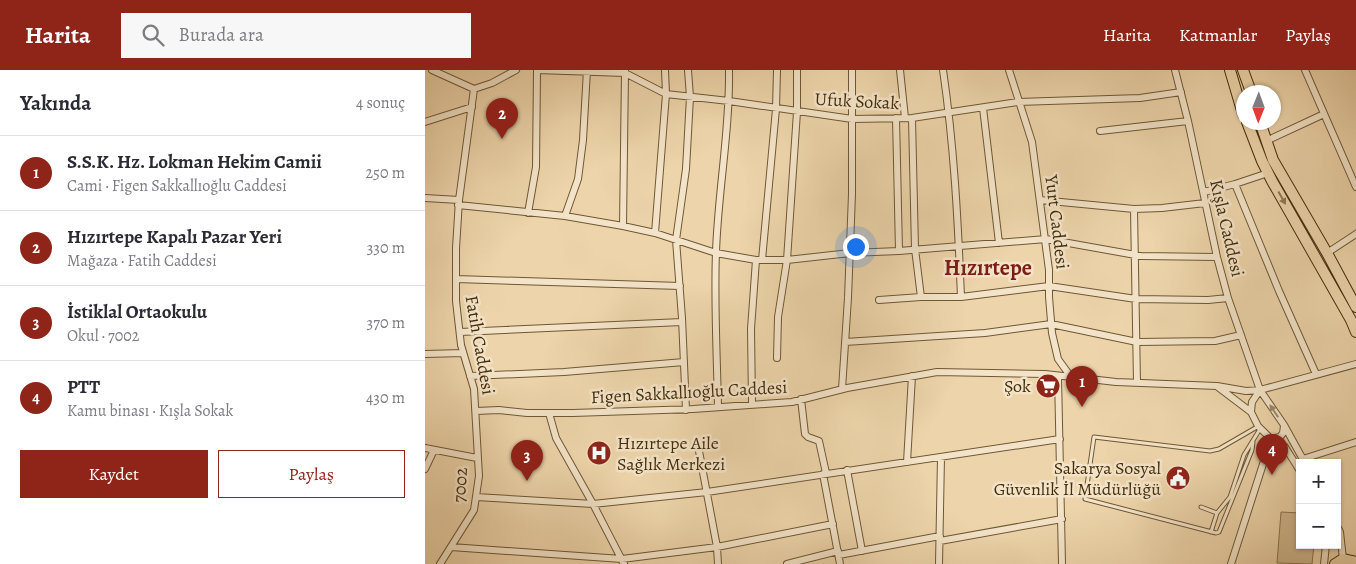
<!DOCTYPE html>
<html lang="tr">
<head>
<meta charset="utf-8">
<style>
  body { margin:0; font-family:Alegreya,serif; background:#f7f7f7; color:#2b2b33 }
  .controls { position:absolute; right:15px; bottom:15px; display:grid; overflow:hidden; border-radius:0px; box-shadow:0 1px 4px #0004 }
  .controls button { width:45px; height:45px; display:grid; place-items:center; padding:0; border:0; border-bottom:1px solid #e1e1e2; background:#fff; color:#2b2b33; font:25px sans-serif }
  .compass { position:absolute; left:811px; top:15px; width:45px; height:45px; border-radius:50%; background:#fff; box-shadow:0 1px 4px #0004; rotate:181deg }
  .you { position:absolute; left:430px; top:176px; width:18px; height:18px; margin:-12px; border:4px solid #fff; border-radius:50%; background:#1a73e8; box-shadow:0 0 0 8px #1a73e833 }
  .badge { display:grid; place-items:center; width:32px; height:32px; border-radius:50%; background:#8f2418; color:#fff; font-size:16px; font-weight:700 }
  .pin { position:absolute; translate:-50% -41px; filter:drop-shadow(0 1px 2px #0008) }
  .pin::after { content:''; position:absolute; top:26px; width:18px; height:15px; background:inherit; clip-path:polygon(0 0,100% 0,50% 100%) }
  .list { margin:0; padding:0; list-style:none }
  h2 { display:flex; justify-content:space-between; align-items:center; height:65px; margin:0; padding:0 20px; font-size:21px }
  h2 small { font-size:16px; font-weight:400; color:#7c7c81 }
  .list li { display:grid; grid-template-columns:32px 1fr auto; gap:15px; align-items:center; box-sizing:border-box; height:75px; padding:0 20px; border-top:1px solid #e1e1e2 }
  .list b { display:block; font-size:19px; white-space:nowrap }
  .list p { margin:0; font-size:16px; white-space:nowrap; color:#7c7c81 }
  .list em { font-size:16px; font-style:normal; color:#7c7c81 }
  .actions { display:flex; gap:10px; padding:15px 20px }
  .actions a { flex:1; padding:11px 0; border:1px solid #8f2418; border-radius:0px; text-align:center; font-size:18px; color:#8f2418 }
  .actions .main { background:#8f2418; color:#fff }
  .icon { flex:none; width:28px; height:28px; fill:none; stroke:currentColor; stroke-width:2; stroke-linecap:round; stroke-linejoin:round }
  .map { position:relative; flex:none; width:931px; height:494px; overflow:hidden }
  header { display:flex; align-items:center; gap:30px; box-sizing:border-box; height:70px; padding:0 25px; background:#8f2418; color:#fff }
  header strong { font-size:24px }
  nav { display:flex; gap:28px; margin-inline-start:auto; font-size:18px }
  .search { width:350px; height:45px; background:#f7f7f7; display:flex; align-items:center; gap:12px; box-sizing:border-box; padding:0 18px; border-radius:0px; color:#7c7c81; font-size:19px }
  main { display:flex }
  aside { flex:1; background:#fff }
  .map>svg:first-child { display:block }
</style>
</head>
<body>
<header>
<strong>Harita</strong>
<div class="search"><svg class="icon" aria-label="search" viewBox="0 0 24 24"><circle cx="10" cy="10" r="6"/><path d="M15 15l6 6"/></svg>Burada ara</div>
<nav><a>Harita</a><a>Katmanlar</a><a>Paylaş</a></nav>
</header>
<main>
<aside>
<h2>Yakında<small>4 sonuç</small></h2>
<ul class="list">
<li><span class="badge">1</span><div><b>S.S.K. Hz. Lokman Hekim Camii</b><p>Cami · Figen Sakkallıoğlu Caddesi</p></div><em>250 m</em></li>
<li><span class="badge">2</span><div><b>Hızırtepe Kapalı Pazar Yeri</b><p>Mağaza · Fatih Caddesi</p></div><em>330 m</em></li>
<li><span class="badge">3</span><div><b>İstiklal Ortaokulu</b><p>Okul · 7002</p></div><em>370 m</em></li>
<li><span class="badge">4</span><div><b>PTT</b><p>Kamu binası · Kışla Sokak</p></div><em>430 m</em></li>
</ul>
<div class="actions"><a class="main">Kaydet</a><a>Paylaş</a></div>
</aside>
<div class="map">
<svg width="931" height="494" viewBox="0 0 931 494">
  <rect width="100%" height="100%" fill="#edd4aa"/>
  <filter id="stains"><feTurbulence type="fractalNoise" baseFrequency=".004" numOctaves="4"/><feColorMatrix values="0 0 0 0 .2 0 0 0 0 .09 0 0 0 0 .02 0 0 0 .5 -.17"/></filter>
  <radialGradient id="worn" r=".72"><stop offset=".6" stop-color="#630" stop-opacity="0"/><stop offset="1" stop-color="#630" stop-opacity=".3"/></radialGradient>
  <path fill="#d0b88f" stroke="#8a734e" d="M856 442 875 443V475H889L887 494 852 493Z"/>
  <g fill="none" stroke-linecap="round" stroke-linejoin="round">
    <defs>
      <path id="service" d="M828 372 827 380 794 462 791 463 660 429 669 367 785 381 794 379 832 357
        M776 437 792 443 786 462
        M792 443 805 427 819 385 835 359"/>
      <path id="minor" d="M7 0 49 19
        M112 0 200 3 241 24 304 31 427 49 487 48 593 32 715 28 756 22
        M475 0 480 48
        M518 0C529 75 533 151 536 227
        M584 0 607 72 624 200V227L627 263 633 289 646 307
        M750 0 763 51 792 187 803 228 835 320 859 355 880 393
        M880 0 931 117
        M49 19 67 13 91 0
        M558 38 574 173
        M471 48 474 181
        M487 48 490 179 496 227
        M0 52 47 37
        M675 61 763 51
        M841 71 899 44
        M810 114 854 221 891 304
        M779 122 810 114 843 103
        M0 128 34 130
        M615 130 709 139 737 138 780 133
        M33 135 140 146 198 156 230 163 291 183 331 190H362L425 183 474 181 621 169 716 186 792 187
        M709 139 712 313
        M103 143 111 97 112 0
        M140 146 153 109 158 70 162 0
        M198 156 200 1
        M230 163 241 24 240 0
        M902 183 931 164
        M337 190 351 39 352 0
        M31 209 255 216
        M454 230 496 227H536L624 216 711 229 783 230 803 228
        M35 262 257 252
        M420 272 560 263 626 254 712 272 790 271 816 265
        M0 284 38 283
        M352 288 353 247 362 190 372 42V0
        M45 306 139 302 259 292
        M633 306 637 494
        M793 317 826 342 833 356 846 369 860 377 875 401
        M417 319 423 228 427 124V0
        M376 329 380 364 383 367 394 371 401 403
        M327 334 326 259 331 190
        M293 337C292 285 289 233 291 182 293 121 305 61 304 0
        M261 340 257 248 251 170 261 99 265 27 263 0
        M51 341 74 340 102 343H148L268 339 367 332 422 318 512 302 620 304 691 312 792 316 821 321 835 320 931 294
        M826 342 827 332 835 320
        M124 343 131 368 168 434 199 494
        M846 369 855 367 858 363 859 356
        M0 378 52 388
        M274 381 292 477 293 494
        M878 389 931 372
        M482 392 487 306
        M0 399 9 380
        M422 400 437 481
        M398 404 415 494
        M51 427 168 434 282 422 635 369
        M912 456 915 462 918 489
        M515 471 637 449
        M26 477 197 489 292 477 408 454
        M414 485 515 466
        M15 494 49 440 54 406 49 319 36 275 31 231V178L34 130 49 19
        M362 494 413 481
        M514 494 516 387
        M806 494 846 369
        M899 494 901 475"/>
      <path id="primary" d="M805 0 818 44
        M818 0 826 22
        M822 52 837 91 847 111 926 250 931 262
        M835 52 848 90 902 183 931 237
        M910 494 918 489 931 492"/>
    </defs>
    <use href="#service" stroke="#6e5834" stroke-width="5"/>
    <use href="#minor" stroke="#6e5834" stroke-width="8"/>
    <use href="#primary" stroke="#442e0c" stroke-width="12"/>
    <use href="#service" stroke="#f3e3c8" stroke-width="3"/>
    <use href="#minor" stroke="#f3e3c8" stroke-width="6"/>
    <use href="#primary" stroke="#edd4aa" stroke-width="10"/>
  </g>
  <defs><path id="oneway-solid" d="M-6-.8H1V-3.2L6.5 0L1 3.2V.8H-6Z" transform="scale(1.25)"/></defs>
  <use fill="#907953" href="#oneway-solid" transform="translate(857 128) rotate(61)"/>
  <use fill="#9c886a" href="#oneway-solid" transform="translate(849 341) rotate(-124)"/>
  <defs>
    <symbol id="supermarket-disc" viewBox="-11 -11 22 22"><circle r="9.5" fill="#8f2418" stroke="#f3e3c8"/><path d="M-6-5.5h2.5l.6 2H6L4.5 2H-2.5L-4.4-4H-6ZM-1.5 3.2a1.3 1.3 0 1 0 .1 0ZM3 3.2a1.3 1.3 0 1 0 .1 0Z" fill="#fff"/></symbol>
    <symbol id="hospital-disc" viewBox="-11 -11 22 22"><circle r="9.5" fill="#8f2418" stroke="#f3e3c8"/><path d="M-5-5h3v3.5h4V-5h3V5h-3V1.5h-4V5h-3Z" fill="#fff"/></symbol>
    <symbol id="civic-disc" viewBox="-11 -11 22 22"><circle r="9.5" fill="#8f2418" stroke="#f3e3c8"/><path d="M-.6-6.5H3V-4.5H.6V-3L4-1V1h2V6H-6V1h2V-1L-.6-3ZM-1.2 2.5V6h2.4V2.5Z" fill="#fff"/></symbol>
  </defs>
  <g fill-rule="evenodd">
    <use href="#supermarket-disc" x="609" y="302" width="28" height="28"/>
    <use href="#hospital-disc" x="160" y="369" width="28" height="28"/>
    <use href="#civic-disc" x="739" y="394" width="28" height="28"/>
  </g>
  <g text-anchor="middle" dominant-baseline="central" stroke-width="5" stroke-linejoin="round" paint-order="stroke">
    <g font-size="18" fill="#442e0c" stroke="#f3e3c8">
      <text transform="translate(432 31) rotate(3)">Ufuk Sokak</text>
      <text transform="translate(632 152) rotate(83)">Yurt Caddesi</text>
      <text transform="translate(802 158) rotate(77)">Kışla Caddesi</text>
      <text transform="translate(55 275) rotate(80)">Fatih Caddesi</text>
      <text transform="translate(264 322) rotate(-3)">Figen Sakkallıoğlu Caddesi</text>
      <text transform="translate(35 415) rotate(-86)">7002</text>
    </g>
    <g font-size="18" fill="#442e0c" stroke="#f3e3c8" text-anchor="end">
      <text x="606" y="316">Şok</text>
      <text x="192" y="373" text-anchor="start">Hızırtepe Aile<tspan x="192" dy="21">Sağlık Merkezi</tspan></text>
      <text x="736" y="398">Sakarya Sosyal<tspan x="736" dy="21">Güvenlik İl Müdürlüğü</tspan></text>
    </g>
    <g font-size="22" font-weight="bold" fill="#7a1f14" stroke="#f3e3c8">
      <text x="563" y="198">Hızırtepe</text>
    </g>
  </g>
  <rect width="100%" height="100%" filter="url(#stains)"/>
  <rect width="100%" height="100%" fill="url(#worn)"/>
</svg>
<div class="controls">
<button>+</button>
<button>−</button>
</div>
<svg class="compass" viewBox="-18 -18 36 36"><path d="M0-13l5 13h-10z" fill="#e53935"/><path d="M0 13l5-13h-10z" fill="#7c7c81"/></svg>
<div class="you"></div>
<div class="pin badge" style="left:657px;top:337px">1</div>
<div class="pin badge" style="left:77px;top:69px">2</div>
<div class="pin badge" style="left:102px;top:411px">3</div>
<div class="pin badge" style="left:847px;top:405px">4</div>
</div>
</main>
</body>
</html>
